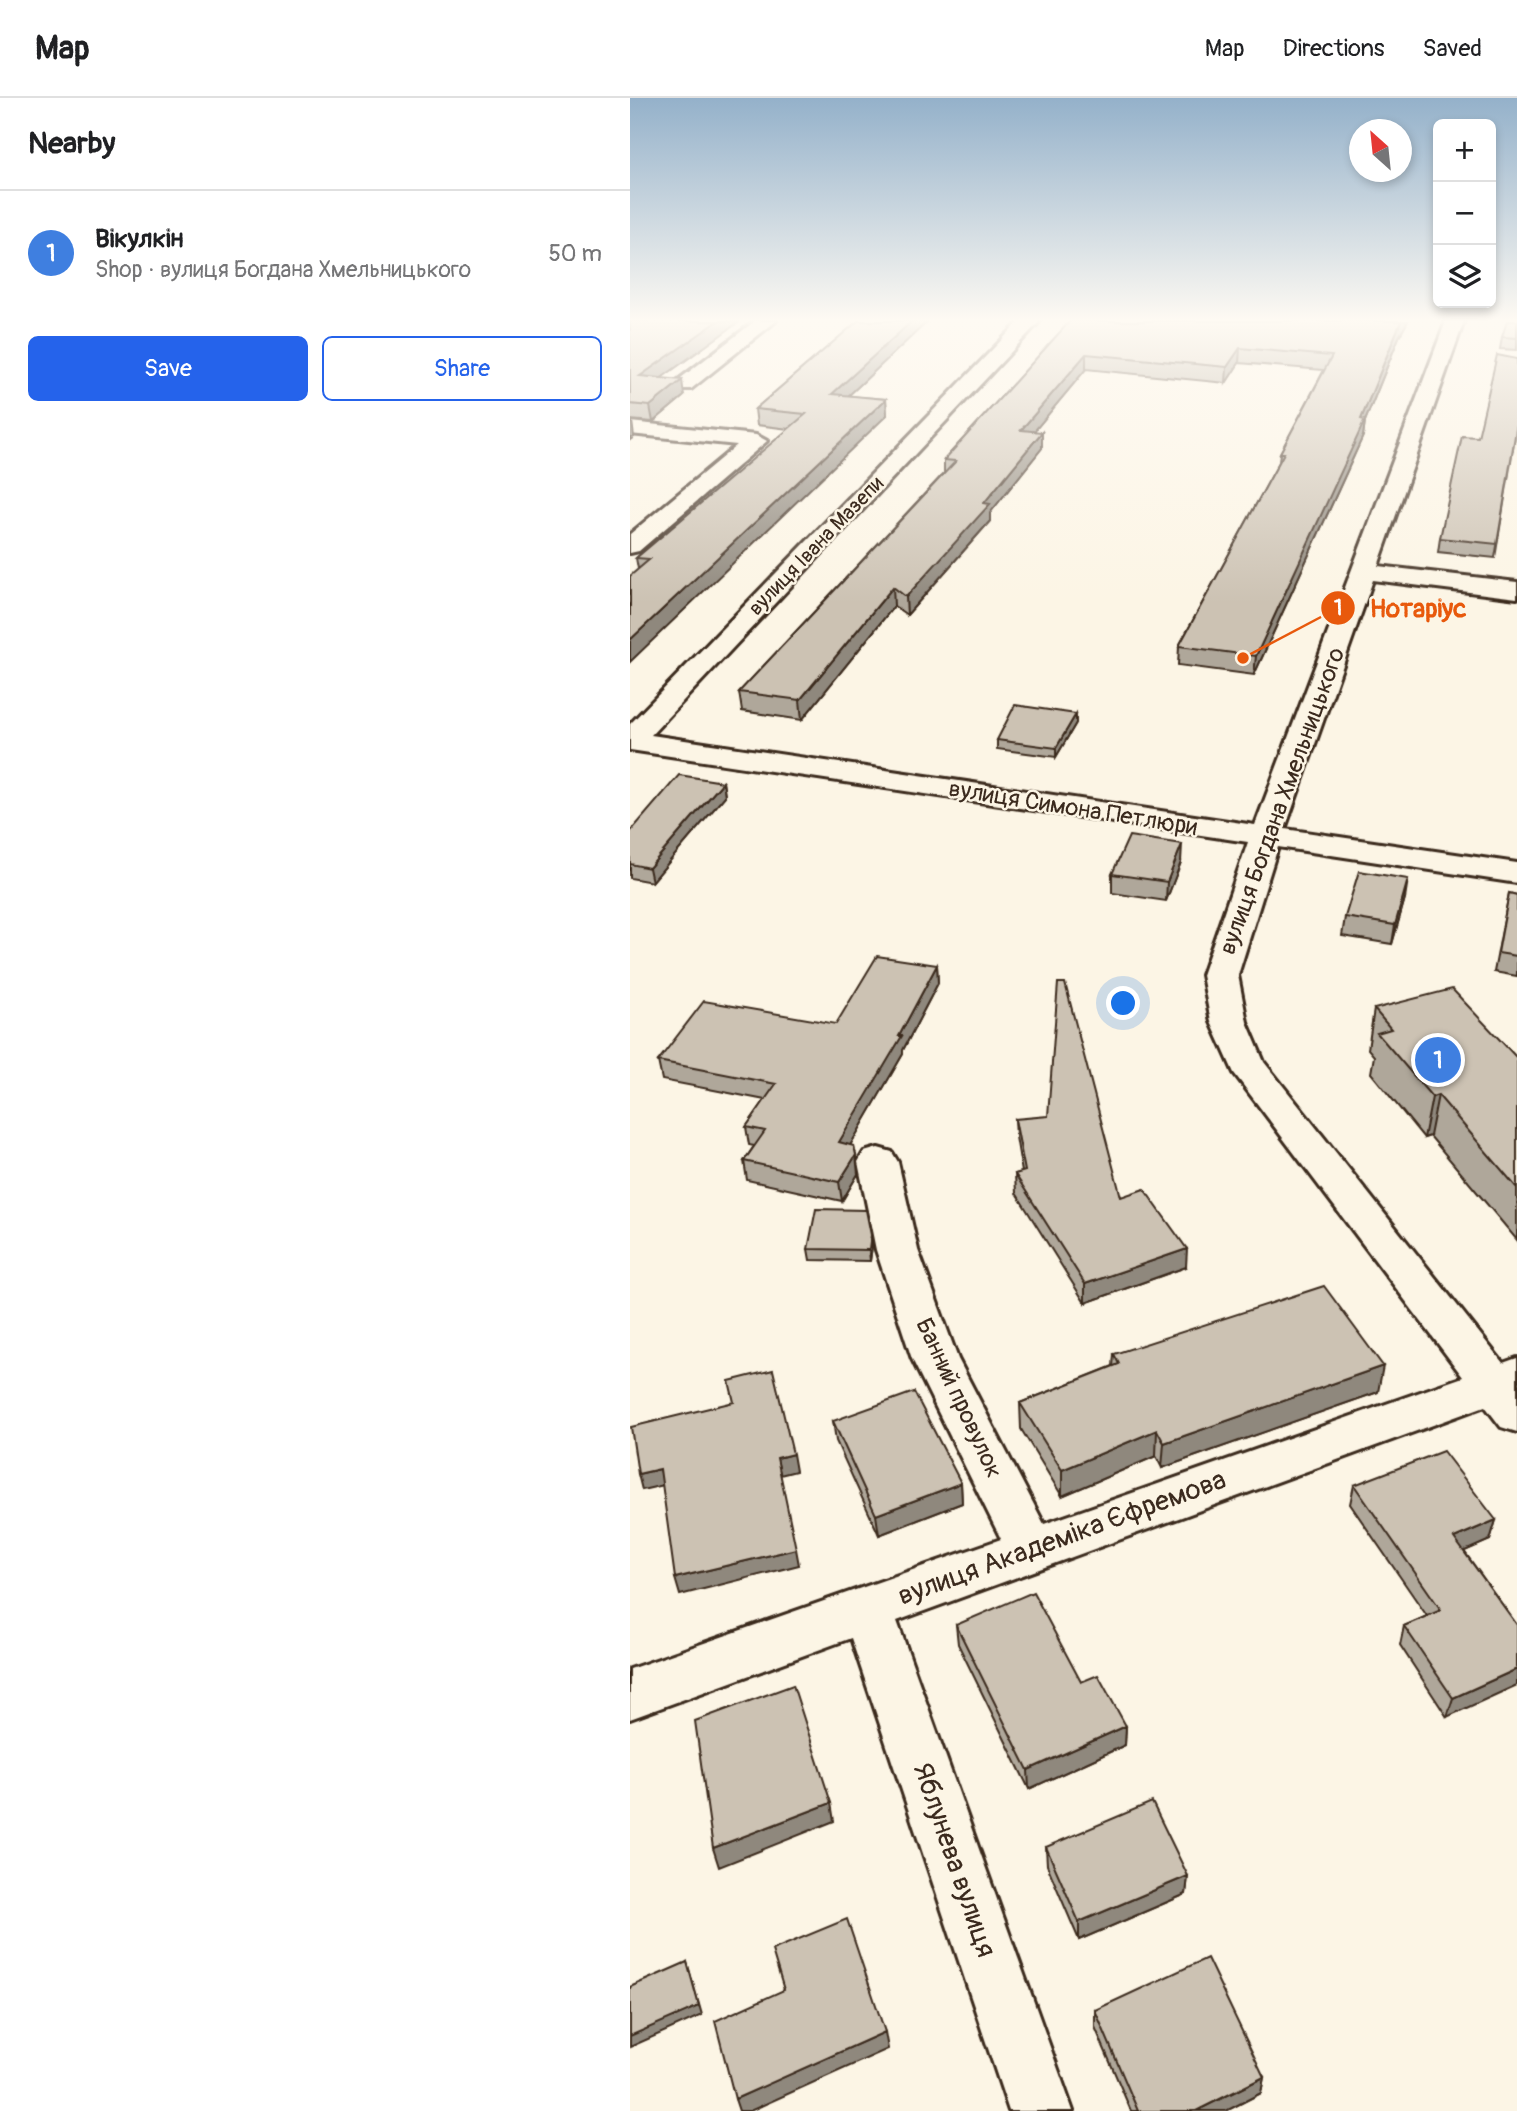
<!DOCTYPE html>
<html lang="en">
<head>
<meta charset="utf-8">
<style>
  body { margin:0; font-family:Pangolin,sans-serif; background:#f6f6f6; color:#202124 }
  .controls { position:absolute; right:21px; top:21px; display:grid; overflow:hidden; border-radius:10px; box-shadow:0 4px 10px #0003 }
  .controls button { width:63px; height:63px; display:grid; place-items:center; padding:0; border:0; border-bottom:2px solid #e0e0e0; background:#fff; color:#202124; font:35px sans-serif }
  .compass { position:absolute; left:719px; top:21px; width:63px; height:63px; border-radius:50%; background:#fff; box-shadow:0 4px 10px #0003; rotate:333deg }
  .you { position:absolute; left:494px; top:906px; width:24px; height:24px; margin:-18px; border:5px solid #fff; border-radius:50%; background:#1a73e8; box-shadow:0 0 0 10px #1a73e833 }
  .badge { display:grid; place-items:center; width:46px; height:46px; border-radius:50%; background:#2563eb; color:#fff; font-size:23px; font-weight:700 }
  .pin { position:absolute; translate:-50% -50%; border:4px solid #fff; box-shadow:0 2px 7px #0006 }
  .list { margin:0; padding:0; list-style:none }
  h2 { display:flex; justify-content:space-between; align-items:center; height:91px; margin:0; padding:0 28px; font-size:30px }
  h2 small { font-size:23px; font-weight:400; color:#757577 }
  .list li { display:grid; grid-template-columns:46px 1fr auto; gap:21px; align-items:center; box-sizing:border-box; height:126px; padding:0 28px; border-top:2px solid #e0e0e0 }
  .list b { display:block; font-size:26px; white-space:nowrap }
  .list p { margin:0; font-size:23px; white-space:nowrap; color:#757577 }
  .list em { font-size:23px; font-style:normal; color:#757577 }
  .actions { display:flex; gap:14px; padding:21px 28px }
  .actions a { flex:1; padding:16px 0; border:2px solid #2563eb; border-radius:10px; text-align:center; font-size:24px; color:#2563eb }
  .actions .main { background:#2563eb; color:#fff }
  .icon { flex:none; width:38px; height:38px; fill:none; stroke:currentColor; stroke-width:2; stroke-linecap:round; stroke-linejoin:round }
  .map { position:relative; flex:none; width:887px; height:2013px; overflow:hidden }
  header { display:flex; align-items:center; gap:42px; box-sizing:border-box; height:98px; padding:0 35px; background:#fff; border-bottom:2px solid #e0e0e0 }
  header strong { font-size:33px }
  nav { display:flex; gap:38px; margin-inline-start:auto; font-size:24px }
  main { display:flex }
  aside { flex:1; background:#fff }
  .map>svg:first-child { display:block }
</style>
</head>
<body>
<header>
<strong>Map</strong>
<nav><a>Map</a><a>Directions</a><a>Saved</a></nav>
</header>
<main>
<aside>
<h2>Nearby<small></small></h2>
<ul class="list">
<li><span class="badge" style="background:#3f7fe0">1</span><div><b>Вікулкін</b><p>Shop · вулиця Богдана Хмельницького</p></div><em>50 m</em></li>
</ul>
<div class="actions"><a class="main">Save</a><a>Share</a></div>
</aside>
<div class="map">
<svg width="887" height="2013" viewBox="0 0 887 2013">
  <rect width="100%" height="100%" fill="#fcf5e5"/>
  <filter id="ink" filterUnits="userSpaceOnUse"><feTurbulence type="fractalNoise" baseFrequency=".0143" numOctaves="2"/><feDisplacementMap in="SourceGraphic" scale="14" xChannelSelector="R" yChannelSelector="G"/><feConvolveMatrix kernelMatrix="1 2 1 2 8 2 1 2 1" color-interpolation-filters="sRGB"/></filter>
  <g filter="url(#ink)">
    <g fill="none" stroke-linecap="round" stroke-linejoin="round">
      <defs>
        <path id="minor" d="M125 223H146L61 291H47L44 287 47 283Z
          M390 223H410L21 637 625 727 816 223H834L748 468 887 484V500L743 482 655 731 887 765V785L648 749 608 877 617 924 634 964 873 1265 887 1260V1334L871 1329 855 1308 267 1523 443 2013H379L221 1540 0 1621V1571L371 1441 282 1261 246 1152 228 1064 234 1054 248 1050 262 1054 268 1064 288 1152 328 1261 414 1426 833 1279 604 975 581 924 572 877 618 744 0 652V626Z
          M0 324 126 337 137 343 9 453 0 455V436L107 347 0 336Z"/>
      </defs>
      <use href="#minor" stroke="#3b2a1e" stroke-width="6"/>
      <use href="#minor" fill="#fcf5e5" fill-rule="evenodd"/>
    </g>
    <path fill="#afa79a" stroke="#3b2a1e" stroke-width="2" d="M0 223H110L31 280 54 298 23 324 0 322Z
      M228 223H298L218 298 256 301 257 317 8 471 6 460 159 331 127 327 125 311Z
      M440 223H778L769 239 735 323 733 338 624 577 548 567 549 548 649 364 650 355 694 272 609 265 596 285 456 271 404 333 412 350 360 415V423L277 517 264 508 172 622 112 613 109 594 314 375V362Z
      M887 223V252L870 251 872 239Z
      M887 327 865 460 808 454 810 440 848 339Z
      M446 616V625L426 659 367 651V642Z
      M93 684 95 698 22 784 0 780V734Z
      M551 764 536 803 482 795V776Z
      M879 795 887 797V878L864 874Z
      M775 800 762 846 712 838 715 819Z
      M307 867 308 885 273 952V956L220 1047 226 1057 228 1076 212 1103 117 1082 114 1063 124 1048 119 1047 116 1029 135 1002 32 982 28 963 206 926Z
      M744 911 887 960V1142L800 1038 794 1040 741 975 744 958 738 951Z
      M385 1021 491 1099 556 1169 455 1205 386 1095 385 1076 392 1074 386 1039Z
      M242 1148 240 1163 180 1162 178 1151Z
      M484 1256 748 1294 532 1370 526 1358 432 1398 391 1331 390 1305 483 1268Z
      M203 1323 331 1385 332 1405 249 1437 206 1343Z
      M724 1387 866 1422 860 1442 834 1453 887 1527 817 1619 770 1547 774 1528 797 1518 720 1406Z
      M326 1527 451 1584 496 1628 495 1647 399 1691 328 1546Z
      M416 1749 558 1778 556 1796 449 1842 417 1767Z
      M465 1912 634 1979 631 1995 596 2013H501L465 1929Z"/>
    <path fill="#8f887d" stroke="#3b2a1e" stroke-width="2" d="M88 223H110L12 294 10 278Z
      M282 223H298L203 312 202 296Z
      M771 223H778L769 239 735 323 733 338 624 577 626 558 731 321Z
      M610 250 609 265 596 285 597 269Z
      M456 256V271L392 348 391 332Z
      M52 282 54 298 23 324 20 308Z
      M256 301 257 317 0 564V542Z
      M2 323 4 339 0 342V324Z
      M412 334V350L360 415V423L277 517 276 499Z
      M263 489 264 508 172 622 170 602Z
      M446 616V625L426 659V650Z
      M93 684 95 698 22 784 19 770Z
      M552 746 551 764 536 803 537 784Z
      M778 781 775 800 762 846 765 827Z
      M307 867 308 885 273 952V956L211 1063 209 1044 269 938Z
      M808 997 800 1038 794 1040 802 999Z
      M226 1057 228 1076 212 1103 209 1084Z
      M241 1137 242 1148 240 1163 239 1152Z
      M557 1151 556 1169 455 1205V1186Z
      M753 1268 748 1294 532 1370 534 1345Z
      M527 1332 526 1358 432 1398V1372Z
      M163 1356 166 1373 150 1377 147 1360Z
      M30 1371 34 1387 12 1392 8 1376Z
      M331 1385 332 1405 249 1437 246 1417Z
      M866 1422 860 1442 819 1460 824 1440Z
      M166 1451 169 1467 50 1497 45 1480Z
      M887 1571V1587L817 1619 823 1600Z
      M496 1628 495 1647 399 1691 398 1672Z
      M201 1705 204 1723 89 1769 83 1750Z
      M558 1778 556 1796 449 1842V1824Z
      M57 1864 72 1917 0 1949V1938Z
      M255 1934 258 1951 120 2013H109L105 2001Z
      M634 1979 631 1995 596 2013H566Z"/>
    <path fill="#ccc2b3" stroke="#3b2a1e" stroke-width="2" d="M0 223H88L10 278 52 282 20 308 0 306Z
      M228 223H282L202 296 256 301 0 542V478L20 461 6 460 176 316 125 311Z
      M440 223H771L731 321 735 322 626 558 549 548 654 355H650L702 258 610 250 597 269 456 256 391 332 412 334 354 405 360 406 276 499 263 489 170 602 109 594 326 363 314 362Z
      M877 223H887V240L872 239Z
      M867 257 887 261V325L867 446 810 440 832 338 848 339Z
      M385 607 446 616 426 650 367 642Z
      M49 677 93 684 19 770 0 766V734Z
      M499 738 552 746 537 784 482 776Z
      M729 773 778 781 765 827 715 819Z
      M879 795 887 797V858L868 855Z
      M247 858 307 867 269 938H272L209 1044 224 1048 226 1057 209 1084 114 1063 135 1033 116 1029 146 986 28 963 74 903 206 926Z
      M428 885H435L491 1099 514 1091 557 1151 455 1186 385 1076 395 1073 385 1021 418 1018Z
      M822 891 887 960V1090L808 997 802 999 747 935 761 931 744 911Z
      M186 1111 236 1112 241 1137 239 1152 178 1151Z
      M694 1188 753 1268 534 1345 527 1332 432 1372 390 1305 489 1266 484 1256Z
      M143 1272 163 1356 147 1360 166 1451 45 1480 30 1371 8 1376 1 1329 104 1304 99 1283Z
      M284 1294 331 1385 246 1417 203 1323Z
      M813 1353 866 1422 824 1440 887 1527V1571L823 1600 774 1528 811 1512 724 1387Z
      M403 1494 451 1584 468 1577 496 1628 398 1672 326 1527Z
      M163 1587 201 1705 83 1750 65 1623Z
      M522 1704 558 1778 449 1824 416 1749Z
      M217 1821 255 1934 105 2001 85 1923 154 1892 142 1852Z
      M577 1860 634 1979 566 2013H508L465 1912Z
      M57 1864 69 1908 0 1938V1889Z"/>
  </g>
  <linearGradient id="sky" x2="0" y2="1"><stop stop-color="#94b1ca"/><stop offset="0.44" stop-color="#fefaf3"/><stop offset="1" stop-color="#fefaf3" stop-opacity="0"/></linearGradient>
  <rect width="887" height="505" fill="url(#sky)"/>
  <g text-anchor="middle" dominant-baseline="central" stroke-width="5" stroke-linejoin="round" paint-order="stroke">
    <g font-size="21" fill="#3b2a1e" stroke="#fcf5e5">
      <text transform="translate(186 448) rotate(-46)">вулиця Івана Мазепи</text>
    </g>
    <g font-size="24" fill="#3b2a1e" stroke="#fcf5e5">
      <text transform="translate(652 703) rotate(-70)">вулиця Богдана Хмельницького</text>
      <text transform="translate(443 710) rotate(9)">вулиця Симона Петлюри</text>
      <text transform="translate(329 1300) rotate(65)">Банний провулок</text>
    </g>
    <g font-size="28" fill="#3b2a1e" stroke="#fcf5e5">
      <text transform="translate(432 1440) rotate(-20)">вулиця Академіка Єфремова</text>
      <text transform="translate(324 1762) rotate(71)">Яблунева вулиця</text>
    </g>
  </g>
  <path fill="none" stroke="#e8590c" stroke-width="2.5" d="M613 560L708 510"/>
  <g fill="#e8590c" stroke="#fcf5e5" stroke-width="2.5">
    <circle cx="613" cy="560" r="7"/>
    <circle cx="708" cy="510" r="18"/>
  </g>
  <g font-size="21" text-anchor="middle" font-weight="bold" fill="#fff">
    <text x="708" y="517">1</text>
  </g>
  <g font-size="26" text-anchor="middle" font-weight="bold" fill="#e8590c" stroke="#fcf5e5" stroke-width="5" stroke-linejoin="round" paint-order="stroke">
    <text x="788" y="519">Нотаріус</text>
  </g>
</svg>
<div class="controls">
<button>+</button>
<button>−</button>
<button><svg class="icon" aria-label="layers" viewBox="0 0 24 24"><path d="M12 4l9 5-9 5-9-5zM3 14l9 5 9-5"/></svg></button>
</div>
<svg class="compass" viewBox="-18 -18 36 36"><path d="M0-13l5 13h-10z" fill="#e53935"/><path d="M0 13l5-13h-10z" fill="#757577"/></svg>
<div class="you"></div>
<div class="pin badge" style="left:808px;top:962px;background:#3f7fe0">1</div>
</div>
</main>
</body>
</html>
